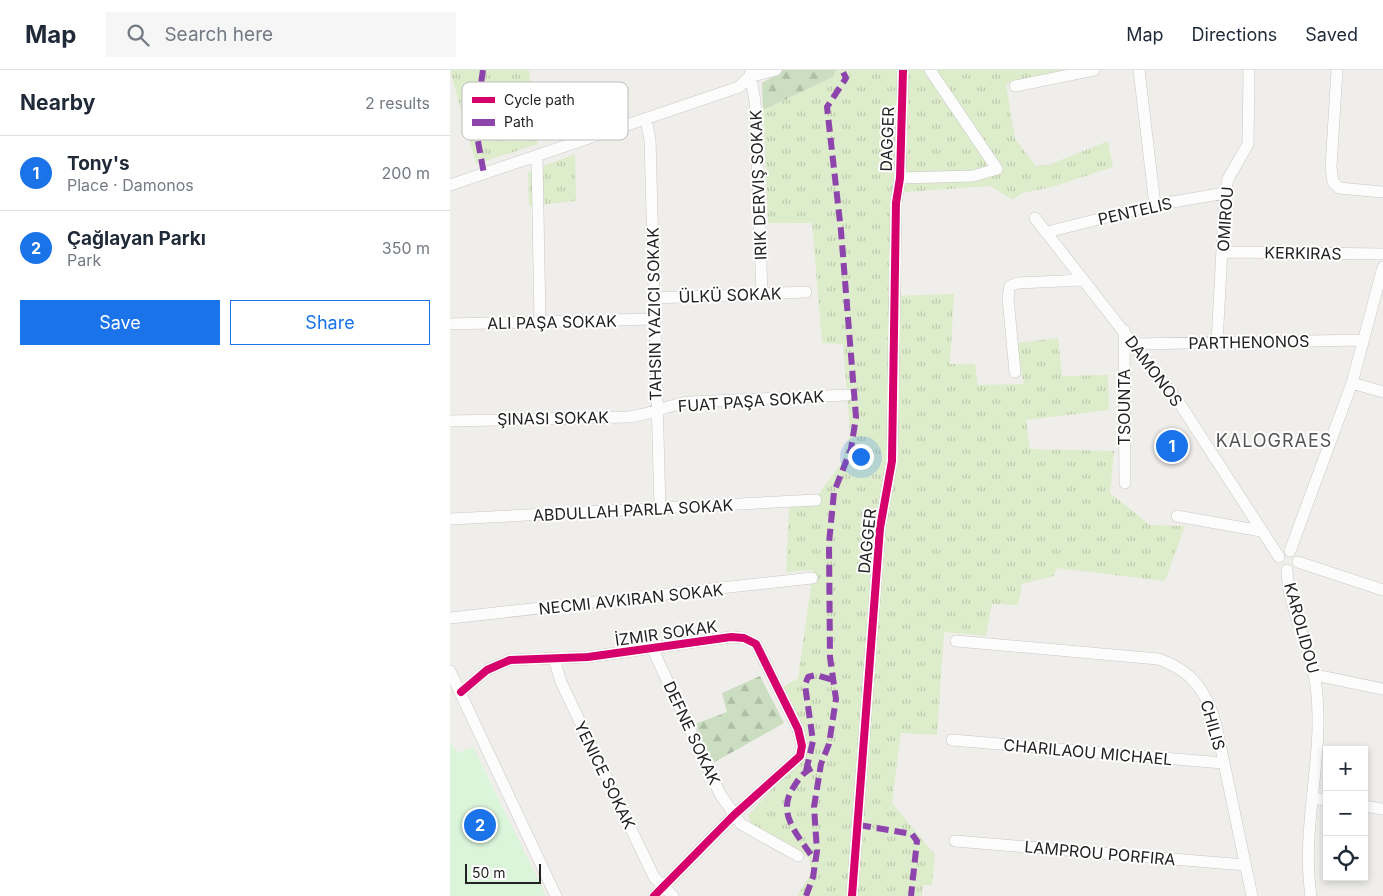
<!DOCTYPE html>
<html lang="en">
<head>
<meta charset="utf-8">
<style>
  body { margin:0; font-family:Inter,sans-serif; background:#f6f6f7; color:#1f2937 }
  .controls { position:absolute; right:15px; bottom:15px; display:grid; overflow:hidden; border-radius:0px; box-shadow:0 2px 8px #0003 }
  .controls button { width:45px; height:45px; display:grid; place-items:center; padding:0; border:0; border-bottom:1px solid #e0e1e3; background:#fff; color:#1f2937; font:25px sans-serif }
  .scale { position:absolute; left:15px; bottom:12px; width:76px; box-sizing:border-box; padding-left:5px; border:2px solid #222; border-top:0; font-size:14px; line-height:18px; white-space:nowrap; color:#222; -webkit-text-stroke:4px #fff; paint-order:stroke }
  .you { position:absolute; left:410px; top:386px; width:18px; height:18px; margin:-12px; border:4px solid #fff; border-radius:50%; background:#1a73e8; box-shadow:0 0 0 8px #1a73e833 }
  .badge { display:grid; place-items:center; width:32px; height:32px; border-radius:50%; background:#1a73e8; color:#fff; font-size:16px; font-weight:700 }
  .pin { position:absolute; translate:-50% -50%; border:2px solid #fff; box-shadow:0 1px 5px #0006 }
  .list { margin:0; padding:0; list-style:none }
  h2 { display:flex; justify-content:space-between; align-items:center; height:65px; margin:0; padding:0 20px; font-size:21px }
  h2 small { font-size:16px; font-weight:400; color:#747a83 }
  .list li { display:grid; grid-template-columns:32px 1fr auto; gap:15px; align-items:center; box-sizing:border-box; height:75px; padding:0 20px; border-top:1px solid #e0e1e3 }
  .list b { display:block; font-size:19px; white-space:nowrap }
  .list p { margin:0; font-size:16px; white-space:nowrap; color:#747a83 }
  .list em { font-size:16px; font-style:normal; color:#747a83 }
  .actions { display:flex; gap:10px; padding:15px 20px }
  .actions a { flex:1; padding:11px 0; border:1px solid #1a73e8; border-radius:0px; text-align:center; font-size:18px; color:#1a73e8 }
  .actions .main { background:#1a73e8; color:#fff }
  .icon { flex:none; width:28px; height:28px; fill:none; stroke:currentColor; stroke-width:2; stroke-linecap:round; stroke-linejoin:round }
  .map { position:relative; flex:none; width:933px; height:826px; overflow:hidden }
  header { display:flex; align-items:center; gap:30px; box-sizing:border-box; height:70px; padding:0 25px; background:#fff; border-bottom:1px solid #e0e1e3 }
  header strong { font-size:24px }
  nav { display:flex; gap:28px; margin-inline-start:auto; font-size:18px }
  .search { width:350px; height:45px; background:#f6f6f7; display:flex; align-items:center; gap:12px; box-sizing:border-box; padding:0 18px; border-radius:0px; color:#747a83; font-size:19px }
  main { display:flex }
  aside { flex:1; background:#fff }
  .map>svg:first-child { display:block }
</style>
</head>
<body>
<header>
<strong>Map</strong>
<div class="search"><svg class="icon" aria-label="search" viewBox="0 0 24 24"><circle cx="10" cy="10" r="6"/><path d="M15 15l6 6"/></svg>Search here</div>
<nav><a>Map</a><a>Directions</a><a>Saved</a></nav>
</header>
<main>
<aside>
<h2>Nearby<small>2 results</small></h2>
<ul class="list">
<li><span class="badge">1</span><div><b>Tony's</b><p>Place · Damonos</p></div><em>200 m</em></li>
<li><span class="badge">2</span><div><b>Çağlayan Parkı</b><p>Park</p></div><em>350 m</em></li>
</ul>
<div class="actions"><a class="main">Save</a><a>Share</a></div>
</aside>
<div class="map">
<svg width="933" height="826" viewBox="0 0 933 826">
  <defs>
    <pattern id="grass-tufts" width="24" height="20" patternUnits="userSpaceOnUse" patternTransform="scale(1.25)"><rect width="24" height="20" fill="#ddeccb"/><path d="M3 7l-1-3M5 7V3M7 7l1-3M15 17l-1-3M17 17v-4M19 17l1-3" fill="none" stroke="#bdcaae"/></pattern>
    <pattern id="forest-firs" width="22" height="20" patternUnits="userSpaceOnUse" patternTransform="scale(1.25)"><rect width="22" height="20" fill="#cbdec1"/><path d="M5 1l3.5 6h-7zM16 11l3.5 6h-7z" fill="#aebea6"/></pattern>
  </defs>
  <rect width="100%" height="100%" fill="#f0eeeb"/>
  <path fill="url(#grass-tufts)" d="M0 0H79L88 74 26 94Z
    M386 0H618L556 14 565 69 586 96 598 95 658 71 663 97 602 117 572 123 563 130 540 116 443 123 438 226 504 224 500 294H525L528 315 574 314 566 273 608 268 612 306 658 305 659 340 576 350 580 379 664 381 660 423 700 455 735 456 715 511 606 498 604 506 572 514 568 535 542 534 536 566 494 562 487 665 451 663 442 733 485 785 482 815H473L472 826H347L361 803 359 788 304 760 298 745 357 683 355 664 333 617 348 608 363 500 336 502 339 437 367 426 391 394 400 363 393 274 372 273 362 153H318L313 40 383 7Z
    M125 84 126 131 79 136 78 102Z"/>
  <path fill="url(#forest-firs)" d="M325 0H386L383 7 313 40 312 13 326 5Z
    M310 606 334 653 263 693 245 654 277 642 272 623Z"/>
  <path fill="#daf5da" d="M0 672 7 683 23 677 96 826H0Z"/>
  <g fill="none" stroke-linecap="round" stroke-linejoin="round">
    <defs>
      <path id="minor" d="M689 0 705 135
        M887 0 881 97 883 112 889 118 933 122
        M300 4 305 31 312 223
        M565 16 644 0
        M196 50 200 69 210 439
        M87 86 90 252
        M450 108 523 106 547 99 480 0
        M0 115 289 17 299 7 326 0
        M585 148 730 334 829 487
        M597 162 705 135 775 123
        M773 182 933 184
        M204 228 356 222
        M0 254 205 249
        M674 260 675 413
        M767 273 775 123 778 109 798 74 799 0
        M685 274 913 270
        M565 302 558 228 560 216 568 213 633 210
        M902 313 933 322
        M0 351 177 347C199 345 218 335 239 332L397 325
        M727 446 811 461
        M0 449 366 430
        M840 481 902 313 933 197
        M848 492 933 520
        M837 500C838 542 864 580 867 625 873 692 851 759 861 826
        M0 548 362 508
        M506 571 708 589C742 600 757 622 766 655L802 826
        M203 580 270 724 291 754 348 786
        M104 589 111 612 204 807 223 826
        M0 601 106 826
        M865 605 933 619
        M11 622 37 600 60 590 138 587 281 567 294 568 306 574 348 659 352 676 350 686 284 745 204 826
        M502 670 773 693
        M862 728 877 730
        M914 736 933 739
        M505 771 795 795
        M402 826 430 458 442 391 446 133 450 108 453 0"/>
    </defs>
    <use href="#minor" stroke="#c9c8c7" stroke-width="12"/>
    <use href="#minor" stroke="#fdfcfc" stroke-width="11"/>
    <path stroke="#8e44ad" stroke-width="6" stroke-dasharray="12 6" stroke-linecap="butt" d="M33 0 25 55 34 104
      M362 698C353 702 348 710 343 718 325 745 351 768 365 791
      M356 701 363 671 355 615 358 607 366 605 383 610
      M409 755 462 764 467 771 461 826
      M356 826 363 807 367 781 364 737 371 694 379 674 386 629 380 587 379 473 384 422 401 379 406 347 391 161 377 37 396 8 392 0"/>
    <defs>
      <path id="cycleway" d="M11 622 37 600 60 590 138 587 281 567 294 568 306 574 348 659 352 676 350 686 284 745 204 826
        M402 826 430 458 442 391 446 133 450 108 453 0"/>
    </defs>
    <use href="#cycleway" stroke="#fff" stroke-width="11"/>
    <use href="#cycleway" stroke="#d6006c" stroke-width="8"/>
  </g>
  <g text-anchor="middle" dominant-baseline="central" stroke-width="4" stroke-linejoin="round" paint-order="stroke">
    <g font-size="16" fill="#222" stroke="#fff">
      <text transform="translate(437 69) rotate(-88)">DAGGER</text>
      <text transform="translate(308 115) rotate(-92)">IRIK DERVIŞ SOKAK</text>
      <text transform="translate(685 141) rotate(-13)">PENTELIS</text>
      <text transform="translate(775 149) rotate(-86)">OMIROU</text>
      <text transform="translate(853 183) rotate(1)">KERKIRAS</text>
      <text transform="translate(280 225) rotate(-2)">ÜLKÜ SOKAK</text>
      <text transform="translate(204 244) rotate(-91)">TAHSIN YAZICI SOKAK</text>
      <text transform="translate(102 252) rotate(-1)">ALI PAŞA SOKAK</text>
      <text transform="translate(799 272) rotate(-1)">PARTHENONOS</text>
      <text transform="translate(704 301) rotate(53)">DAMONOS</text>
      <text transform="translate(301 331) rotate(-4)">FUAT PAŞA SOKAK</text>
      <text transform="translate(674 337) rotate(-90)">TSOUNTA</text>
      <text transform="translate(103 348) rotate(-1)">ŞINASI SOKAK</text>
      <text transform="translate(183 440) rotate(-3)">ABDULLAH PARLA SOKAK</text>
      <text transform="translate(417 471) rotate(-84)">DAGGER</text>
      <text transform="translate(181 529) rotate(-6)">NECMI AVKIRAN SOKAK</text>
      <text transform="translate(852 558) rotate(75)">KAROLIDOU</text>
      <text transform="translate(216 563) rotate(-8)">İZMIR SOKAK</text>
      <text transform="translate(763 655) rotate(74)">CHILIS</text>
      <text transform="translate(242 663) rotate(65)">DEFNE SOKAK</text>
      <text transform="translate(638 682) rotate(5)">CHARILAOU MICHAEL</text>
      <text transform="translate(155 705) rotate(64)">YENICE SOKAK</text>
      <text transform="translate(650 783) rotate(5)">LAMPROU PORFIRA</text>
    </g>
    <g font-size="18" letter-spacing="1" fill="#555" stroke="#fff">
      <text x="824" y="370">KALOGRAES</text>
    </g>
  </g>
  <rect x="12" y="12" width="166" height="58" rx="8" fill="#fff" stroke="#bdbdbd" stroke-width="1"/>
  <rect x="22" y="27" width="23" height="6" fill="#d6006c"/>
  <rect x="22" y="49" width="23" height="7" fill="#8e44ad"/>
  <g font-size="14" fill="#222">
    <text x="54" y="35">Cycle path</text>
    <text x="54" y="57">Path</text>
  </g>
</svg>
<div class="controls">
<button>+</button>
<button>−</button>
<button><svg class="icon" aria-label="locate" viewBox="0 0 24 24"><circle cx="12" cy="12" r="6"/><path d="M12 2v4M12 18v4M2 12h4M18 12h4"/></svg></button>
</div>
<div class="scale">50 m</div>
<div class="you"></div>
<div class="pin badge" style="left:722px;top:376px">1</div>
<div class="pin badge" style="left:30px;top:755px">2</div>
</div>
</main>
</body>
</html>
